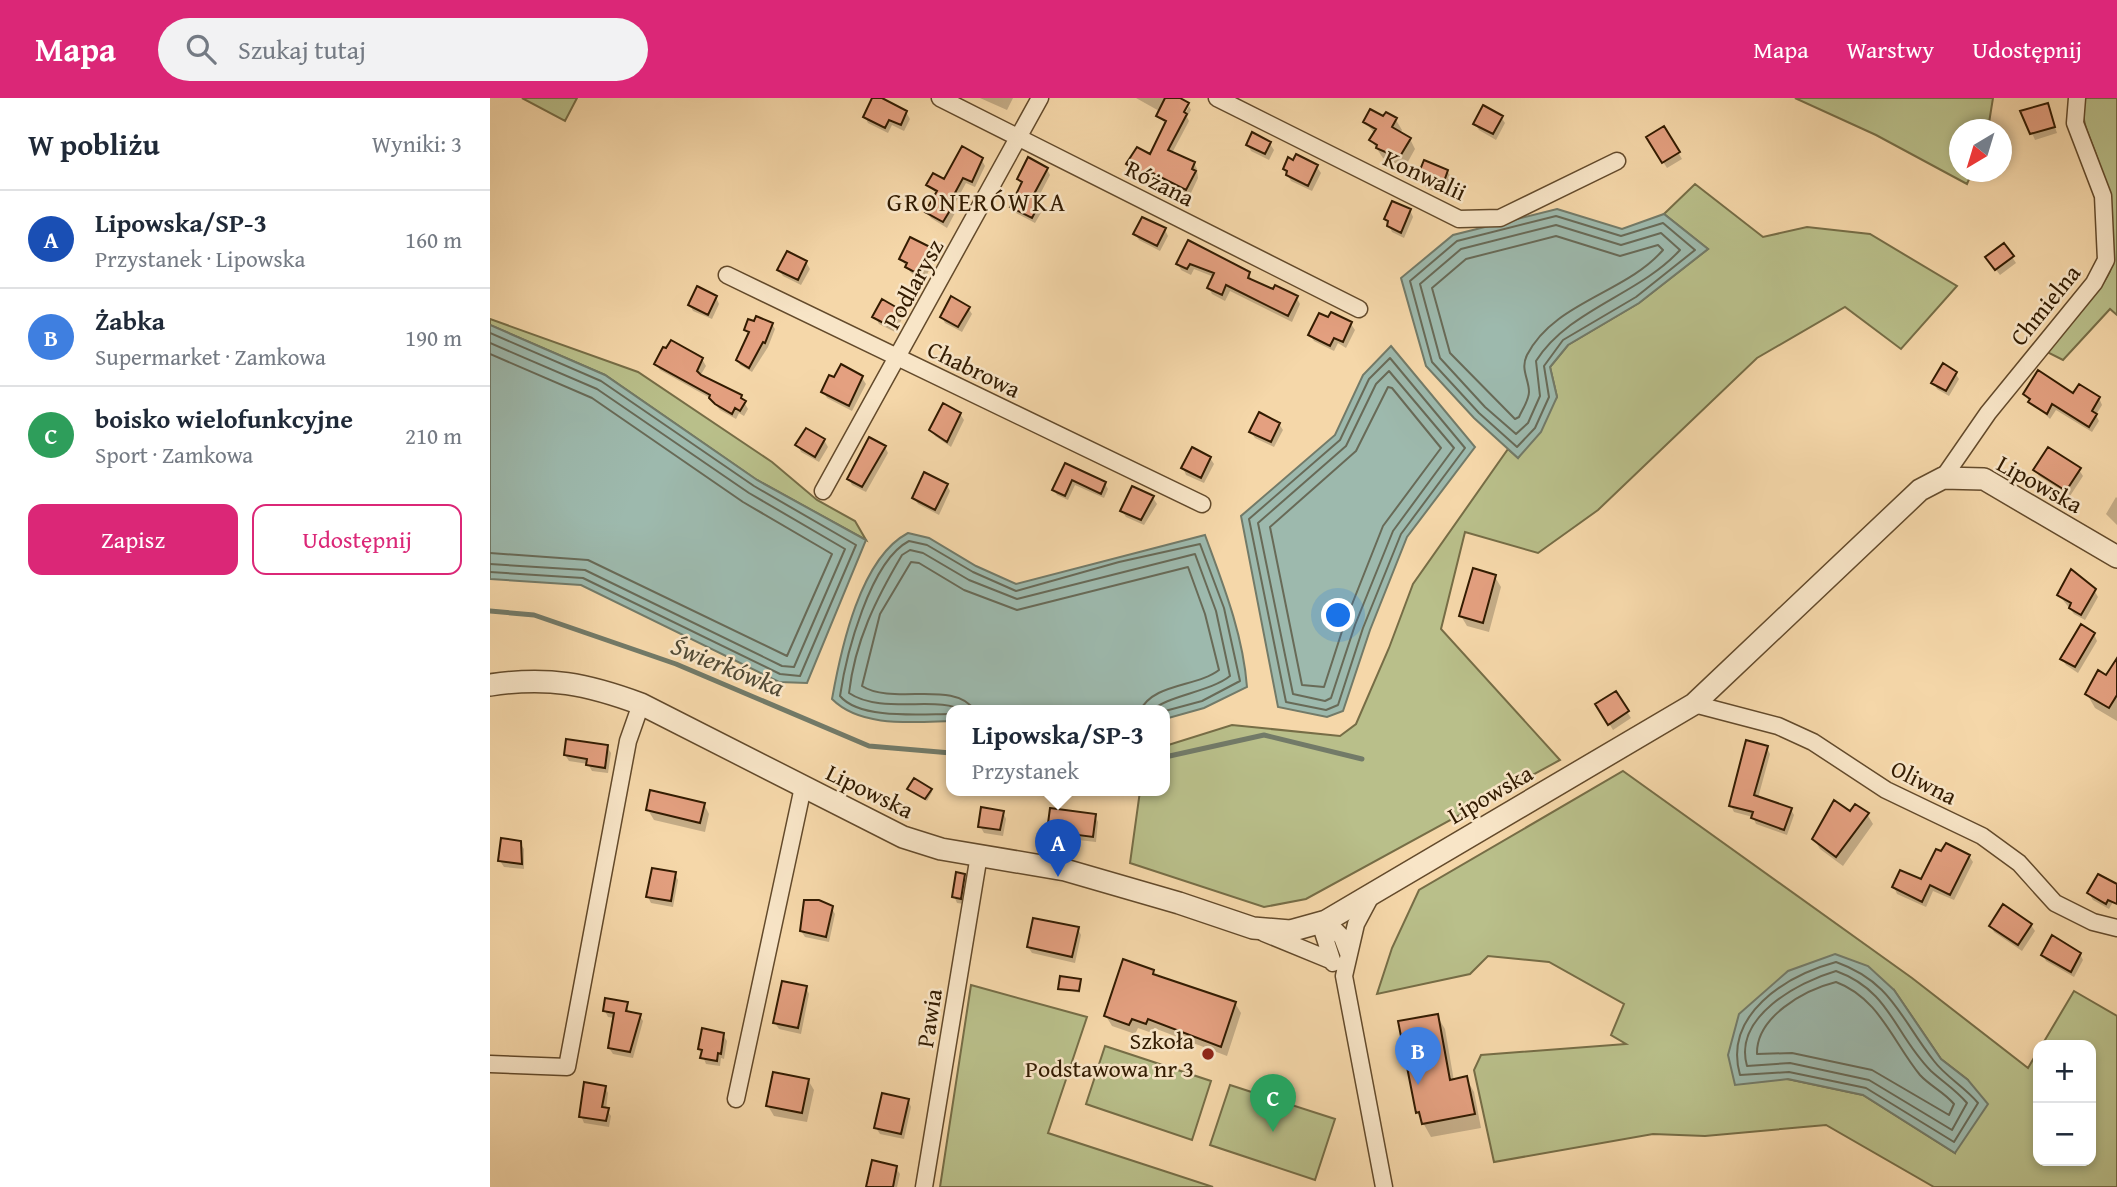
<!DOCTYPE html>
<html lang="pl">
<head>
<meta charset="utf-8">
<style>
  body { margin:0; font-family:"Gentium Book Plus",serif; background:#f2f2f3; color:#1f2937 }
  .controls { position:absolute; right:21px; bottom:21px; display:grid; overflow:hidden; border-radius:14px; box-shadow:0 4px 10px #0003 }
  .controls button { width:63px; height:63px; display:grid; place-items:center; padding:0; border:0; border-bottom:2px solid #e0e1e3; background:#fff; color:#1f2937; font:35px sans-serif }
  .compass { position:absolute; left:1459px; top:21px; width:63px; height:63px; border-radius:50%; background:#fff; box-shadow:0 4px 10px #0003; rotate:218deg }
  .you { position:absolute; left:849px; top:518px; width:24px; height:24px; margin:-18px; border:5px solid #fff; border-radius:50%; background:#1a73e8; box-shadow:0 0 0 10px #1a73e833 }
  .badge { display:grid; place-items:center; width:46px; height:46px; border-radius:50%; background:#db2777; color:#fff; font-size:23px; font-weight:700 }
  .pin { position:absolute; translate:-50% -58px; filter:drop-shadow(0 2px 4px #0008) }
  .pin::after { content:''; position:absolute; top:37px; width:24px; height:21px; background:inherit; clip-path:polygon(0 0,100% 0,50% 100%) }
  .popup { position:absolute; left:456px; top:607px; width:224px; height:91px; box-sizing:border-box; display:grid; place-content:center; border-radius:14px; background:#fff; filter:drop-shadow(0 2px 5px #0005); font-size:23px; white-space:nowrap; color:#747a83 }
  .popup b { font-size:26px; color:#1f2937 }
  .popup::after { content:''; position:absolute; left:50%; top:100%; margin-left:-14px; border:14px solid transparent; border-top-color:#fff }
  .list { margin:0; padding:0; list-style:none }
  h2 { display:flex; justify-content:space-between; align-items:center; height:91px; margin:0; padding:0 28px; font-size:30px }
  h2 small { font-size:23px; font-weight:400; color:#747a83 }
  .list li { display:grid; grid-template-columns:46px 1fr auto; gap:21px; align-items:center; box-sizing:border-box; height:98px; padding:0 28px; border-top:2px solid #e0e1e3 }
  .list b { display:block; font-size:26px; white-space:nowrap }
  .list p { margin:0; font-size:23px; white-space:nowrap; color:#747a83 }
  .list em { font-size:23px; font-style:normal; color:#747a83 }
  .actions { display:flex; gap:14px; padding:21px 28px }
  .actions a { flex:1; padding:16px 0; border:2px solid #db2777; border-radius:14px; text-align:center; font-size:24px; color:#db2777 }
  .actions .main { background:#db2777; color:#fff }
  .icon { flex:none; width:38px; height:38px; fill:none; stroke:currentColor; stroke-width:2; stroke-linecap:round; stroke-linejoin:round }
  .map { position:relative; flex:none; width:1627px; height:1089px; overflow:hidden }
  header { display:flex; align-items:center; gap:42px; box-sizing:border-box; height:98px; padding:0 35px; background:#db2777; color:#fff }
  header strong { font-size:33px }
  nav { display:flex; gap:38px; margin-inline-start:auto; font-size:24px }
  .search { width:490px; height:63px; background:#f2f2f3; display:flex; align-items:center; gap:18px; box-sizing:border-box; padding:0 24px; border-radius:38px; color:#747a83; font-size:26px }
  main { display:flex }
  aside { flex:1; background:#fff }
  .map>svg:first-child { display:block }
</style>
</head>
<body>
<header>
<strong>Mapa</strong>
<div class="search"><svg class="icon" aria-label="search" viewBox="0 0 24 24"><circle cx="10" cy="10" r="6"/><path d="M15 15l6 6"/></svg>Szukaj tutaj</div>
<nav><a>Mapa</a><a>Warstwy</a><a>Udostępnij</a></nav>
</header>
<main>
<aside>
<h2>W pobliżu<small>Wyniki: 3</small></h2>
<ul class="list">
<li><span class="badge" style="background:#1a4fb4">A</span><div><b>Lipowska/SP-3</b><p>Przystanek · Lipowska</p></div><em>160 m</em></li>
<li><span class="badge" style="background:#3f7fe0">B</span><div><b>Żabka</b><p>Supermarket · Zamkowa</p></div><em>190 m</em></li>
<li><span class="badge" style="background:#2e9e5b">C</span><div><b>boisko wielofunkcyjne</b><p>Sport · Zamkowa</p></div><em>210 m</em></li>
</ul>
<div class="actions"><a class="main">Zapisz</a><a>Udostępnij</a></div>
</aside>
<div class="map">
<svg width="1627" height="1089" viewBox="0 0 1627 1089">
  <rect width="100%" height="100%" fill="#f5d7a9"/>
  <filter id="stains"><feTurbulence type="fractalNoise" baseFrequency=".00286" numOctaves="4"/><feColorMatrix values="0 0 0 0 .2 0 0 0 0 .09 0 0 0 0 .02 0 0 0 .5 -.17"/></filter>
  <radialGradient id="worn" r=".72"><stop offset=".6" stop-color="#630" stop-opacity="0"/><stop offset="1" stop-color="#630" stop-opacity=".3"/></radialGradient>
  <path fill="#b9bf8a" stroke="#766d46" stroke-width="2" fill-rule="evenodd" d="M32 0H87L75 23Z
    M1305 0H1503L1498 31 1470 32V74H1482L1477 86 1386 37Z
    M1592 0H1627V217L1620 211 1573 262 1555 253C1573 231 1609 197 1620 173 1627 147 1616 88 1608 62 1598 33 1593 32 1592 0Z
    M1205 86 1273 139 1317 129 1380 136 1467 188 1411 251 1355 209 1267 260 1108 412 1048 455 975 434 951 531 1070 662 816 801 774 809 640 765 650 693H675V648L742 627 850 638 866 626 899 550 923 486 1018 351 1028 360 1067 299 1060 269 1078 247 1149 205 1218 151 1174 116Z
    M0 221 148 274 282 364 327 402 365 423 376 442 267 382 115 277 0 227Z
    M1133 673 1422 880 1538 970 1548 953V1063H1601V947H1552L1584 893 1627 918V1089H1444L1336 1027 1215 1038 1163 1036 1004 1064 984 972 991 957 1136 946 1121 937 1134 906 1059 864 998 858 980 876 887 896 902 850 929 792ZM1404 892 1451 961 1478 982 1465 1055 1373 997 1297 981Z
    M481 887 597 919 558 1035 723 1089H450Z
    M615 948 721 983 702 1042 596 1006Z
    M740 987 845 1021 825 1082 720 1047Z"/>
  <path fill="#9db9ad" stroke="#727a68" stroke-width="2" d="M1067 111 1132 131 1174 116 1218 151 1149 205 1078 247 1060 269 1067 299 1051 334 1028 360 984 320 936 268 911 180 963 137Z
    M0 227 115 277 267 382 376 442 317 585 289 584 91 487 0 481Z
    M901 248 985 349 917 439 880 532 853 613 837 619 788 609 751 418 845 337 873 277Z
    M418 435 439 440 486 468 526 486 715 437C733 486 753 536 757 589L714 610 675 621V613H461V623C423 624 371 630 342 601 351 551 370 460 418 435Z
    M1345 856 1378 868 1404 892 1451 961 1478 982 1498 1006 1465 1055 1373 997 1298 981 1245 987 1238 957 1249 916 1298 873Z"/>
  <path fill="#0003" d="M384 0 416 14 420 21 414 33 402 27 398 35 378 25 375 19Z
    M490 0H523L517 12Z
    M646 0H686L698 7 689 21 692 23 699 8 701 12 697 19 699 23 682 55 704 65 707 71 708 80 700 97 660 77 658 81 642 72 638 66 660 58 677 27 668 18 671 14Z
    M1557 7 1567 35 1545 42 1542 35Z
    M1011 19 1015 25 1006 42 989 32 985 26Z
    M894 21 906 22 912 32 910 35 920 41 925 51 915 69 893 60 881 42 885 36 875 24Z
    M1174 30 1192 61 1177 70 1158 40Z
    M780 46 784 52 779 62 761 53 758 47Z
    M807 59 827 69 831 75 822 93 801 83 794 71Z
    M491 61 495 68 485 89 476 85 463 109 466 113 457 130 441 120 437 114 447 96 438 87 455 83Z
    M557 71 560 77 548 100 555 108 545 125 526 115 522 109 532 88 528 81Z
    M957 73 961 79 954 97 936 90 932 83Z
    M920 112 923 119 914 140 902 134 896 121Z
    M675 132 678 138 670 153 649 142 645 136Z
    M698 144 759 175 762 184 806 199 810 206 802 224 740 193 735 203 722 196 719 190 724 179 704 171 701 177 691 172 688 166Z
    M1514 147 1526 165 1510 177 1501 165Z
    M442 152 446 159 434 182 421 175 411 161Z
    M316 164 320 171 311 187 293 178 289 172Z
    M226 199 229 206 222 221 203 213 200 207Z
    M478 210 482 216 472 234 455 225 452 219Z
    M409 213 413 219 405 234 389 226 386 220Z
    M839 221 861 226 865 232 856 250 848 245 844 253 824 243 820 237Z
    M282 226 285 231 278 249 262 274 250 267 248 262 259 238 256 232Z
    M212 261 216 268 210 278 251 299 258 311 254 318 249 315 246 321 230 312 220 300 170 272 166 266Z
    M1465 275 1469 281 1459 298 1447 291 1444 285Z
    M372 280 376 286 362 313 337 300 333 293Z
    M1535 296 1609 300 1612 307 1606 317 1609 323 1602 334 1566 312 1560 321Z
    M470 316 474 322 461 349 445 338 441 332Z
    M789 326 793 332 784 349 765 340 761 334Z
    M334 342 338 349 329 364 311 354 308 347Z
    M395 349 398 355 376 394 362 387 359 381Z
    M720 360 724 366 714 385 696 377 693 370Z
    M576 367 615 386 618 391 614 400 585 387 578 402 567 397 564 392Z
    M1545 372H1589L1593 378 1580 398 1549 378Z
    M457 387 460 393 449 417 428 406 424 400Z
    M1626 399 1627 400V427L1616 416Z
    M663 400 667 406 654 427 636 419 632 413Z
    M1005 479 1011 489 999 534 977 528 971 518Z
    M1604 492 1608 499 1595 522 1584 516 1569 497Z
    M1604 536 1607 543 1588 575 1576 567 1572 561Z
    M1627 563V623L1605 610 1597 596 1617 579Z
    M1125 595 1141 620 1123 632 1107 606Z
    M117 649 121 655 118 675 102 673 98 666 79 663 75 657Z
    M1277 650 1280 656 1268 700 1301 712 1304 717 1297 737 1266 726 1263 719 1244 714 1241 708Z
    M419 691 441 692 442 694 437 703Z
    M1345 704 1361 715 1377 716 1383 726 1353 768 1330 751 1324 741Z
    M214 706 219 716 215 734 164 722 158 712Z
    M513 714 516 721 513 738 494 735 490 728Z
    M605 718 608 724 606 744 562 739 558 732Z
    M30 745 34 751V771L14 769 10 763Z
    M1479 758 1483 764 1464 802 1443 793 1436 809 1407 796 1404 789 1432 784Z
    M185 776 188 782 183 809 161 805 158 799Z
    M474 778 478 784 474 806 467 805 464 798Z
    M1625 787 1627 797 1619 811 1603 802 1599 795Z
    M341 809 345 816 339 844 315 839 311 833Z
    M1541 827 1545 833 1532 853 1504 834 1501 828Z
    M588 831 591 837 585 865 542 855 538 849Z
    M1590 856 1593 862 1584 879 1556 863 1553 857Z
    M663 874 666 879 745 905 751 915 737 958 664 930 662 935 648 930 645 936 622 928 616 918Z
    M590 882V895L570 890Z
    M316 889 319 896 311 936 289 931 285 925Z
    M136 905 139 915 149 917 153 923 143 960 123 956 119 950 125 920 118 919 115 913Z
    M947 918 955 931 964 983 976 980 984 994 991 1030 941 1039 927 1014Z
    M233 937 237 943 234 961 231 960 230 968 216 966 210 951Z
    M318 982 324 992 317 1024 284 1018 278 1008Z
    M115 989 118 995 116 1011 121 1018 119 1029 94 1025 91 1018Z
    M418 1002 421 1009 414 1041 390 1036 386 1030Z
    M406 1070 410 1076 407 1089H378Z"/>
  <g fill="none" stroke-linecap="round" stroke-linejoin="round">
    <path stroke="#686a57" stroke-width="2" d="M1066 118 1131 138 1173 125 1205 152 1146 199 1073 242 1054 268 1059 299 1045 330 1027 349 989 315 942 264 920 183 967 143Z
      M1066 127 1131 147 1171 135 1190 152C1149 197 1079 211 1046 263L1050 298 1038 325 1026 336 995 309 950 260 930 186 971 151Z
      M1066 138 1130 158 1168 147 1173 152C1136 195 1064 204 1037 257 1030 271 1039 281 1039 294 1039 302 1032 312 1029 319L1025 321 960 255 942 190 976 161Z
      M0 235 111 283 264 388 366 447 310 578 290 576 93 480 0 474
      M0 245 107 291 259 395 355 451 304 569 292 568 95 472 0 466
      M0 256 102 300 253 404 342 456 297 558 98 462 0 455
      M900 260 975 350 911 436 873 530 848 607 836 612 796 604 759 421 850 342 879 281Z
      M899 273 964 350 903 433 865 527 841 600 835 603 803 596 768 425 856 348 886 286Z
      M898 289 902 290 951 350 893 428 855 524 834 589 812 587 780 429 866 353Z
      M472 613C452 597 391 617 359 595 365 543 386 501 412 457L420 452 433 455 479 482 527 501 705 456 726 513 740 578C720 594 675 598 662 613
      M485 613C466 581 403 608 372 588L390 516 421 464 429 465 474 492 527 512 698 469 715 516 729 572C707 589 663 585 650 613
      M461 616C432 616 370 622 350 598 356 557 380 463 419 443L437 447 483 474 526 493 629 464 710 446 734 510 750 583 712 603 675 613
      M1346 864C1402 884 1410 920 1444 963 1456 979 1475 989 1488 1005L1464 1044 1376 990 1299 974 1250 977C1233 917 1295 878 1346 864Z
      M1346 873C1401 893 1404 936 1441 973 1453 984 1466 992 1477 1005L1462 1032 1379 982 1300 965 1257 968C1243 919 1308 884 1346 873Z
      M1346 884C1389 900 1403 944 1430 977 1440 988 1454 994 1464 1006L1459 1017 1382 972 1302 955 1267 956C1266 919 1314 892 1346 884Z"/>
    <path stroke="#727a68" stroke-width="5" d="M0 513 44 517 186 566 379 648 461 655
      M675 659 774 637 872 661"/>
  </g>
  <path fill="#e4a080" stroke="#321b01" stroke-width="2" d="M382 0H392L417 13 411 27 399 22 395 30 373 19Z
    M675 0H690L699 5 694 14 697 16 678 52 705 64 702 71 706 73 696 92 657 72 654 77 636 66 647 49 660 56 676 23 666 18Z
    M1558 5 1565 29 1540 36 1530 13Z
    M993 7 1013 18 1003 36 983 26Z
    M880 11 893 18 896 14 907 20 902 29 921 40 909 60 886 50 887 47 879 42 886 31 873 24Z
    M1174 28 1190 54 1172 65 1156 39Z
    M762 34 781 44 775 56 756 47Z
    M472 48 493 60 482 84 473 80 460 104 464 106 453 124 435 114 447 93 436 87 443 75 454 81Z
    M806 56 828 67 818 88 796 77 797 73 793 71 798 59 803 62Z
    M538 59 558 70 544 96 552 101 542 120 520 109 532 84 527 81Z
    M934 62 958 72 951 92 930 83 931 79 928 77Z
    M902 103 921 111 911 135 897 128 898 123 894 121Z
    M652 119 676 130 667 148 643 136Z
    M420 139 444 151 430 177 415 169 417 165 409 161Z
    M698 142 760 174 758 180 783 191 785 187 808 198 798 218 736 187 732 197 717 190 724 175 700 166 697 171 686 166Z
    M1514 145 1524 158 1505 172 1495 159Z
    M297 153 317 163 308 182 287 172Z
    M207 188 227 198 218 217 198 207Z
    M461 198 480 209 468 229 450 219Z
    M392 201 411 212 401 229 382 219Z
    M841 214 862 224 853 244 844 240 840 248 818 237 829 215 838 219Z
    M266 218 283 225 275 245 273 244 259 270 246 262 259 234 254 232 258 221 264 223Z
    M181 242 213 260 207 273 211 277 252 297 251 300 256 303 250 313 245 310 242 316 225 306 219 300 220 297 164 266 173 249 176 250Z
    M1453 265 1467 274 1456 293 1441 285Z
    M351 266 373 278 359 308 331 294 339 277 344 279Z
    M1548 272 1583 295 1589 286 1610 299 1602 313 1607 316 1599 329 1562 306 1557 316 1538 304 1540 301 1533 296Z
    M453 305 471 315 457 344 439 332Z
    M769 314 790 325 781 344 759 334Z
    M316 330 335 341 325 359 305 347Z
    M379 339 396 348 372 389 357 381Z
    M702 349 721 359 711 380 691 370Z
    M1558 349 1591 370 1576 393 1543 372Z
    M575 365 616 384 611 396 582 382 575 398 562 392Z
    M434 374 458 386 445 412 422 400Z
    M642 388 664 398 651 422 630 413Z
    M983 470 1006 477 993 525 969 518Z
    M1581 471 1606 491 1591 517 1579 510 1581 505 1567 497Z
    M1591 526 1605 535 1585 569 1570 561Z
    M1627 560V597L1619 610 1595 596 1608 572 1616 577Z
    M1126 593 1139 613 1118 627 1105 606Z
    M76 641 118 647 115 670 96 667 97 661 74 657Z
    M1256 642 1278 648 1264 697 1302 710 1294 732 1261 720 1263 714 1239 708Z
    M424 680 442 691 435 701 417 691Z
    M160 692 215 705 210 725 156 712Z
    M1344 702 1360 713 1365 706 1379 715 1346 759 1322 741Z
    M491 709 514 713 510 732 488 729Z
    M560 710 606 716 603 739 557 733Z
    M11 740 31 743 32 766 8 763Z
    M1456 745 1480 757 1460 797 1440 787 1432 804 1402 789 1410 772 1431 781 1446 751 1451 753Z
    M162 770 186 774 181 803 156 799Z
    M466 774 475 776 471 801 462 799Z
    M1608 776 1627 786V806L1618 802 1616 806 1597 795Z
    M314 802H329L343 808 336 839 310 833Z
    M1513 806 1542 826 1528 847 1499 828Z
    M543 820 589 829 582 859 537 849Z
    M1562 837 1591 855 1581 874 1551 857Z
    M633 861 664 872 663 876 746 904 731 949 658 921 656 926 642 921 639 927 614 918Z
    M570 878 591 881 589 893 568 891Z
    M292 883 317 888 308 930 283 925Z
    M115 900 138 904 136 913 151 916 140 954 118 950 124 915 113 913Z
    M948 916 960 982 977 978 985 1016 932 1026 929 1014 926 1015 908 923Z
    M212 930 234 935 231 956 228 955 227 963 210 960 212 952 208 951Z
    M283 974 319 981 312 1015 276 1008Z
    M94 984 116 988 112 1009 119 1010 116 1023 89 1019Z
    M392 995 419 1001 411 1036 384 1030Z
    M382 1062 407 1068 403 1089H376Z"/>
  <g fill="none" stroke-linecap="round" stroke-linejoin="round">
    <defs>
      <path id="minor" d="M450 0 869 211
        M727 0 969 121 1010 120 1127 63
        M237 177 712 406
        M1453 380 1498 315 1604 185 1616 162 1613 98 1585 25 1587 0
        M333 393 550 0
        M1204 606 1288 628 1323 644 1396 692 1492 738 1529 765 1565 805 1603 824 1627 830
        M882 796 866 826 854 878 894 1089
        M836 823 852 839 858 855
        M830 825 843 865
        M774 835 840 862
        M0 966 77 969 138 643 151 606
        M246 1001 313 689
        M434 1089 489 757"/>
      <path id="tertiary" d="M0 587C58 578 97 586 151 606L413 739 451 751 575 772 689 805 763 830 800 833 836 823 1204 606 1430 392 1453 380 1494 381 1627 459"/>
    </defs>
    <use href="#minor" stroke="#634a2b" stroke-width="19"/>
    <use href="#tertiary" stroke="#634a2b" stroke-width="24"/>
    <use href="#minor" stroke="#f8e5c7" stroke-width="16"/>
    <use href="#tertiary" stroke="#f8e5c7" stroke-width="21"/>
  </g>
  <circle fill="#8f2418" stroke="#f8e5c7" stroke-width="2.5" cx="718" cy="956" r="7"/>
  <g text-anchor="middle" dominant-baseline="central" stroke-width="5" stroke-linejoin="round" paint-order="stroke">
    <g font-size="24" fill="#321b01" stroke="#f8e5c7">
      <text transform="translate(935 77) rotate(25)">Konwalii</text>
      <text transform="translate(670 85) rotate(27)">Różana</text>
      <text transform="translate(423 186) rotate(-61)">Podlarysz</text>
      <text transform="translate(1555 207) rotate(-51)">Chmielna</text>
      <text transform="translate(484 271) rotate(26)">Chabrowa</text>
      <text transform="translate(1550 386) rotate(29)">Lipowska</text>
      <text transform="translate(1434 684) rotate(27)">Oliwna</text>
      <text transform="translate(380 693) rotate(26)">Lipowska</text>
      <text transform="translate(1000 696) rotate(-30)">Lipowska</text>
      <text transform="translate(439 920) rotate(-81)">Pawia</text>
    </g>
    <g font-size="24" fill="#321b01" stroke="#f8e5c7" text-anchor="end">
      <text x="704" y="942">Szkoła<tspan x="704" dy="28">Podstawowa nr 3</tspan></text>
    </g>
    <g font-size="26" letter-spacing="2" fill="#321b01" stroke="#f8e5c7">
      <text x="487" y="103">GRONERÓWKA</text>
    </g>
    <g font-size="26" font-style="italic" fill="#524a35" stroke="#f8e5c7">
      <text transform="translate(238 568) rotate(22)">Świerkówka</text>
    </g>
  </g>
  <rect width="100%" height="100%" filter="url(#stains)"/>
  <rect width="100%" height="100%" fill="url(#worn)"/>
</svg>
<div class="controls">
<button>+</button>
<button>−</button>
</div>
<svg class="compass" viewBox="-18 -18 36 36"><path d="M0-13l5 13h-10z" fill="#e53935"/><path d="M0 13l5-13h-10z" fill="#747a83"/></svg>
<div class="you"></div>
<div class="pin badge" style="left:568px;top:779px;background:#1a4fb4">A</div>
<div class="popup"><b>Lipowska/SP-3</b>Przystanek</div>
<div class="pin badge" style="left:928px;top:987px;background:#3f7fe0">B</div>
<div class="pin badge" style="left:783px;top:1034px;background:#2e9e5b">C</div>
</div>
</main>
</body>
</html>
